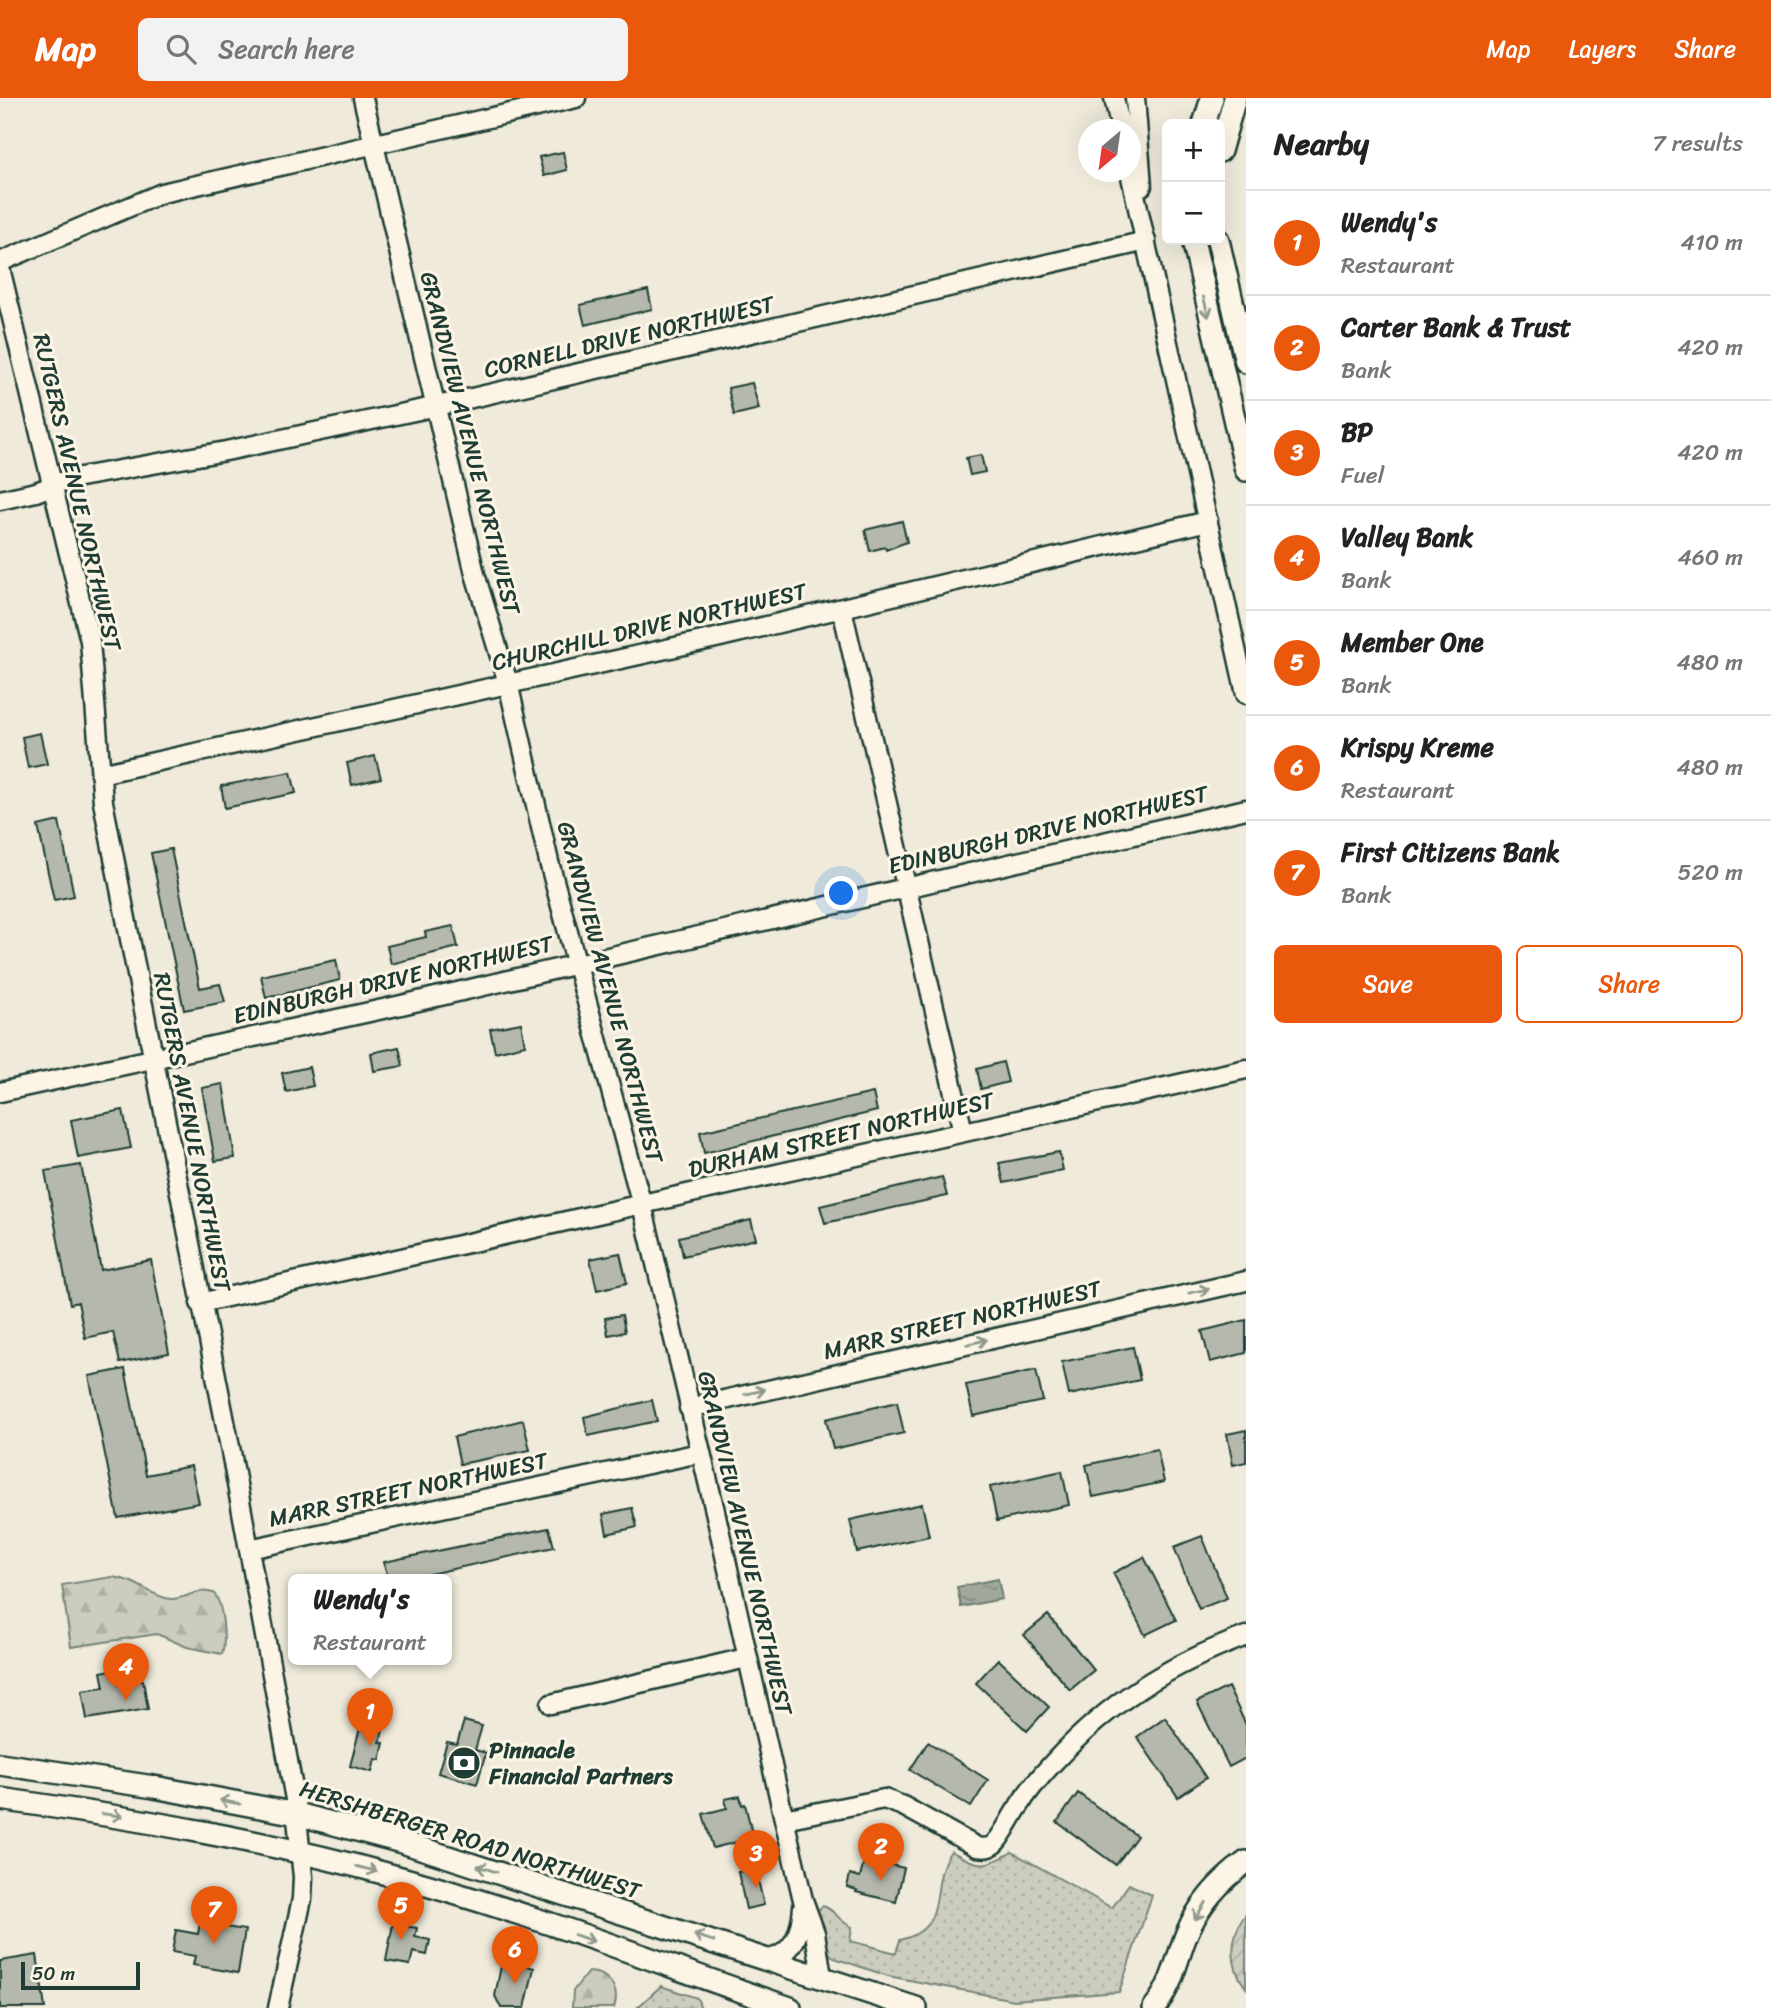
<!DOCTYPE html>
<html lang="en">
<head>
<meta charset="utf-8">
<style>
  body { margin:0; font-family:Sriracha,sans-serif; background:#f2f2f2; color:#222 }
  .controls { position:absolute; right:21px; top:21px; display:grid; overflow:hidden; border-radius:10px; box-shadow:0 7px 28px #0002 }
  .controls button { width:63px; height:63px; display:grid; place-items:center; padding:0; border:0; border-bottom:2px solid #e0e0e0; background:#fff; color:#222; font:35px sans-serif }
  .compass { position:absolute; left:1078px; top:21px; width:63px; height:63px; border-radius:50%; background:#fff; box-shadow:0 7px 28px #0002; rotate:209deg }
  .scale { position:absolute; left:21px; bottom:18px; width:119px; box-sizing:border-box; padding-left:7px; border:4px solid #1f3d34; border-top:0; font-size:19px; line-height:24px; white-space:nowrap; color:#1f3d34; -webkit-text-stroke:5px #fcf5e5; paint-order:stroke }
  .you { position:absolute; left:842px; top:796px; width:24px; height:24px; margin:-18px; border:5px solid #fff; border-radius:50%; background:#1a73e8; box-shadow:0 0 0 10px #1a73e833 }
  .badge { display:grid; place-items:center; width:46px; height:46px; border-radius:50%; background:#ea580c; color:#fff; font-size:23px; font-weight:700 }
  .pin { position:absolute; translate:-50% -58px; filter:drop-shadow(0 2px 4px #0008) }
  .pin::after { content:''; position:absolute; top:37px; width:24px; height:21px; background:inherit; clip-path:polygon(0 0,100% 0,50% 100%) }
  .popup { position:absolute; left:288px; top:1476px; width:164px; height:91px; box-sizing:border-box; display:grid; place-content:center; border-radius:10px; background:#fff; filter:drop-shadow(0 2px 5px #0005); font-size:23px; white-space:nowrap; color:#767676 }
  .popup b { font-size:26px; color:#222 }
  .popup::after { content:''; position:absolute; left:50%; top:100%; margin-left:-14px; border:14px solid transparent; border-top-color:#fff }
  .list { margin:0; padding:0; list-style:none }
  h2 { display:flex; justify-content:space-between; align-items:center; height:91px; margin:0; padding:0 28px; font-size:30px }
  h2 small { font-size:23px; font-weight:400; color:#767676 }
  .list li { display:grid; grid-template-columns:46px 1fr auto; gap:21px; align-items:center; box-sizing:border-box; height:105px; padding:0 28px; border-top:2px solid #e0e0e0 }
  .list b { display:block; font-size:26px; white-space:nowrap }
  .list p { margin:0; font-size:23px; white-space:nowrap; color:#767676 }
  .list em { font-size:23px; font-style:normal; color:#767676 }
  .actions { display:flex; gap:14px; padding:21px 28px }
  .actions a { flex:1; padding:16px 0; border:2px solid #ea580c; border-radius:10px; text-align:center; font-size:24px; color:#ea580c }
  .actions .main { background:#ea580c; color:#fff }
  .icon { flex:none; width:38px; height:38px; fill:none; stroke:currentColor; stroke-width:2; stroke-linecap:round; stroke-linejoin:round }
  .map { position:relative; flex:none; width:1246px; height:1910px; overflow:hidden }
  header { display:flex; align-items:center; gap:42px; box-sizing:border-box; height:98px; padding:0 35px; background:#ea580c; color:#fff }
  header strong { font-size:33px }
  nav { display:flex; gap:38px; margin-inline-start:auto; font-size:24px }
  .search { width:490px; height:63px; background:#f2f2f2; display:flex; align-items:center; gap:18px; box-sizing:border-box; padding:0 24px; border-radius:10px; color:#767676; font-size:26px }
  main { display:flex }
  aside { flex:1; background:#fff }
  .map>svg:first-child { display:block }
</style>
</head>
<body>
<header>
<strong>Map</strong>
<div class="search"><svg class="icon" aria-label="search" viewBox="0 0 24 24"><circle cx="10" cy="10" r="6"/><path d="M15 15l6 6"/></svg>Search here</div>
<nav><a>Map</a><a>Layers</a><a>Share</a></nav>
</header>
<main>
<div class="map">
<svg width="1246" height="1910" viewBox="0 0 1246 1910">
  <defs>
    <pattern id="grass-dots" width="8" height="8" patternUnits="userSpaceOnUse" patternTransform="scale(1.75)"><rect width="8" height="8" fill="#cccdbf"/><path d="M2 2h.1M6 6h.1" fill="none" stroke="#afb1a5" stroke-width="1.8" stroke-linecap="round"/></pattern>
    <pattern id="forest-firs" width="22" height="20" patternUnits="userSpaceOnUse" patternTransform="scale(1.75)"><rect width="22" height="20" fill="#cccdbf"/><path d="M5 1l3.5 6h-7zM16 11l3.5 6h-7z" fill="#afb1a5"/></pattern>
    <pattern id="garden-furrows" width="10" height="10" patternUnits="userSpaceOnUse" patternTransform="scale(1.75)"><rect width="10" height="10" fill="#cccdbf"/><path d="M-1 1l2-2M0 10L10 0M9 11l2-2" fill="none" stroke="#afb1a5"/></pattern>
    <pattern id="water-ripples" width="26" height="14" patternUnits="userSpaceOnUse" patternTransform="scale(1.75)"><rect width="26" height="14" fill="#9fa89a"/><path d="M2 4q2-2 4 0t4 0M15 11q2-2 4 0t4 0" fill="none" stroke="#818a7e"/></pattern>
  </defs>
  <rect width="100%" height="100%" fill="#efeada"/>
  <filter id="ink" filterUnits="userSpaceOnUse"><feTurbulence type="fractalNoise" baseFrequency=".0143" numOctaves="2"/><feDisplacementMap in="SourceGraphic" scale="14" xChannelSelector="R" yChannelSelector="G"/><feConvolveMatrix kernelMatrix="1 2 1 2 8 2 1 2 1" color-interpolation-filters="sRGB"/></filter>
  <g filter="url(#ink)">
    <path fill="url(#grass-dots)" stroke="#76857a" stroke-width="2" d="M951 1753C979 1769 986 1770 1012 1754L1112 1810 1129 1786 1152 1797 1119 1894 1014 1902 888 1878 834 1860 824 1850 816 1815 822 1808C834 1810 839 1824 852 1829L850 1843 896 1855 900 1842C952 1830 927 1785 951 1753Z
      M661 1888 697 1900 701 1910H637Z"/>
    <path fill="url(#forest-firs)" stroke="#76857a" stroke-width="2" d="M112 1479C137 1481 151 1499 170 1501 186 1502 196 1489 213 1495 223 1502 226 1543 222 1556L187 1549 157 1536 71 1549 62 1487Z
      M588 1874C607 1874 621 1890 614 1910H572L573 1893Z"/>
    <path fill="url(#garden-furrows)" stroke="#76857a" stroke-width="2" d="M1246 1816V1890C1229 1868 1229 1838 1246 1816Z"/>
    <path fill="url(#water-ripples)" stroke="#6c7d71" stroke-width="2" d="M998 1481 1002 1501 961 1509 957 1489Z"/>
    <path fill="#b5b9ad" stroke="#1f3d34" stroke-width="2" d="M563 54 567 72 544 78 539 59Z
      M648 192 652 211 585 227 580 207Z
      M752 285 759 311 734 317 728 290Z
      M981 357 985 374 970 377 966 360Z
      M902 423 907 444 886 452 885 449 870 453 865 432Z
      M40 635 47 666 28 670 22 639Z
      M375 658 381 680 352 687 347 665Z
      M291 674 296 695 225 710 221 688Z
      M59 723 74 798 54 802 38 728Z
      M171 751 200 890 220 886 225 904 184 912 151 755Z
      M453 828 458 849 391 866 387 848 426 839 425 834Z
      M336 862 340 882 266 900 261 878Z
      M521 925 525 947 495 954 490 931Z
      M399 949 403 968 374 973 371 955Z
      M1003 964 1008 984 981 991 977 971Z
      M309 969 313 988 286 994 282 975Z
      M223 986 235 1060 215 1063 202 990Z
      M873 995 877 1013 704 1055 700 1034Z
      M123 1012 131 1050 78 1060 71 1022Z
      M1059 1054 1063 1072 1004 1085 999 1065Z
      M81 1067 101 1172 151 1162 169 1255 120 1265 113 1234 85 1240 78 1204 70 1206 45 1073Z
      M942 1079 947 1098 825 1125 820 1108Z
      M751 1122 756 1141 683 1158 679 1139Z
      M620 1155 627 1185 597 1192 590 1161Z
      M622 1217 625 1234 608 1237 605 1220Z
      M1246 1222V1255L1210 1264 1202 1233Z
      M1133 1249 1140 1282 1069 1297 1062 1264Z
      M125 1271 146 1377 191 1368 199 1405 118 1420 89 1278Z
      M1036 1272 1043 1303 973 1318 966 1287Z
      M652 1302 657 1323 588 1338 584 1319Z
      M897 1304 904 1335 833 1351 826 1321Z
      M523 1322 530 1352 460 1366 454 1339Z
      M1246 1332V1364L1233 1367 1227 1336Z
      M1157 1351 1164 1384 1093 1399 1086 1367Z
      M1062 1373 1069 1407 997 1423 990 1389Z
      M922 1406 929 1438 857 1454 850 1422Z
      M632 1410 637 1429 607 1436 603 1416Z
      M549 1430 554 1449 416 1479 388 1482 384 1464Z
      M1202 1438 1227 1500 1199 1511 1174 1449Z
      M1144 1459 1176 1522 1145 1537 1113 1475Z
      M1048 1517 1094 1572 1070 1592 1024 1537Z
      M998 1561 1049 1609 1027 1633 976 1585Z
      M117 1571 119 1587 143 1582 148 1611 87 1621 82 1592 104 1589 101 1574Z
      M1228 1589 1246 1627V1660L1229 1669 1197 1604Z
      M365 1611 387 1617 380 1644 384 1645 380 1662 375 1661 372 1674 350 1668Z
      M1165 1619 1206 1680 1178 1699 1137 1639Z
      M464 1623 482 1628 475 1652 486 1655 477 1686 438 1675 447 1644 457 1646Z
      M928 1644 988 1682 971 1709 910 1672Z
      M1078 1695 1137 1738 1116 1767 1057 1724Z
      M740 1698 742 1707 745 1706 752 1735 748 1736 749 1741 713 1750 703 1716 727 1710 725 1701Z
      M865 1761 904 1770 896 1804 856 1794 857 1792 847 1789 850 1776 860 1779Z
      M755 1770 764 1807 746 1811 738 1774Z
      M200 1825 245 1832 238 1875 193 1867 195 1858 172 1854 176 1832 198 1836Z
      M393 1826 417 1830 415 1839 430 1842 427 1857 413 1854 410 1867 386 1863Z
      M37 1857 45 1910H0V1863Z
      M513 1857 521 1860 527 1868 534 1870 525 1910H501L495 1898 502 1863Z"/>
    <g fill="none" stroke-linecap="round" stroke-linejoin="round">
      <defs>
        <path id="minor" d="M363 0 475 476 508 585 549 764 642 1107 715 1413 784 1721 803 1802 815 1835 822 1879
          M1114 0 1121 32
          M1135 0 1142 88
          M1130 74 1246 596
          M0 164 162 95 576 0
          M0 170 90 543 103 704 231 1354 295 1701 303 1779 302 1801 278 1910
          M0 402 36 394 69 381 226 353 433 309 1146 143
          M842 511 963 1034
          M100 676 716 540 1208 423
          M0 994 397 908 1246 711
          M200 1205 1246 971
          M689 1310 1246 1183
          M249 1451 700 1355
          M551 1606 746 1560
          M784 1721 884 1701 903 1708 977 1749C984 1750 990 1751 996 1744 1005 1734 1011 1719 1019 1708 1028 1693 1040 1679 1052 1666 1110 1603 1167 1568 1246 1538
          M769 1861C795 1856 801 1832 803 1809"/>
        <path id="major" d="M1204 26 1212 0
          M1220 53 1235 0
          M1193 142 1246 372
          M1218 142 1246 264
          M0 1666 154 1689 297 1716 402 1744 916 1910
          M0 1701C133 1720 264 1742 394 1778 528 1814 659 1865 790 1910
          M1154 1910C1173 1887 1176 1862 1187 1835 1199 1806 1221 1782 1246 1764"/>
      </defs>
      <use href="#minor" stroke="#1f3d34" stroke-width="23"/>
      <use href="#major" stroke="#1f3d34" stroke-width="26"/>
      <use href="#minor" stroke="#fcf5e5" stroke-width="18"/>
      <use href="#major" stroke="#fcf5e5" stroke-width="21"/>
    </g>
    <defs><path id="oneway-shaft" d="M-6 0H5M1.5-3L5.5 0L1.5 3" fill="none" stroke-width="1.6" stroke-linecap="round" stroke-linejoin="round" transform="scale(1.75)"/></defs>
    <g stroke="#8e998c">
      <use href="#oneway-shaft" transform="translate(1206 209) rotate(76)"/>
      <use href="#oneway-shaft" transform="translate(1199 1193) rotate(-12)"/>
      <use href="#oneway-shaft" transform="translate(977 1244) rotate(-13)"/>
      <use href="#oneway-shaft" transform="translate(755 1294) rotate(-13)"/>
      <use href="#oneway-shaft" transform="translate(230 1704) rotate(-169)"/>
      <use href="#oneway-shaft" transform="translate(112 1717) rotate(8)"/>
      <use href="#oneway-shaft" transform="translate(367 1771) rotate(14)"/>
      <use href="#oneway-shaft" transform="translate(487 1771) rotate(-163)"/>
      <use href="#oneway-shaft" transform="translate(1200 1813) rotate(122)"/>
      <use href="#oneway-shaft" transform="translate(584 1840) rotate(19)"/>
      <use href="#oneway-shaft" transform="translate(704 1840) rotate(-162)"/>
    </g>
  </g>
  <defs>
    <symbol id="bank-disc" viewBox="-11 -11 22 22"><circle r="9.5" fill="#1f3d34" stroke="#fcf5e5"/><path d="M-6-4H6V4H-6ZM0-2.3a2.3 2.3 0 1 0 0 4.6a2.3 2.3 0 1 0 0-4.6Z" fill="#fff"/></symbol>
  </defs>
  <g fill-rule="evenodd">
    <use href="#bank-disc" x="445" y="1646" width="38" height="38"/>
  </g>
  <g text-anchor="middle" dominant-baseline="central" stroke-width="6" stroke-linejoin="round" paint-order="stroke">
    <g font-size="23" fill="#1f3d34" stroke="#fcf5e5">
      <text transform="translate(629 239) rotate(-13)">CORNELL DRIVE NORTHWEST</text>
      <text transform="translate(470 345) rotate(76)">GRANDVIEW AVENUE NORTHWEST</text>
      <text transform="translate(77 394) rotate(77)">RUTGERS AVENUE NORTHWEST</text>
      <text transform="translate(649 529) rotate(-13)">CHURCHILL DRIVE NORTHWEST</text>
      <text transform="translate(1048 732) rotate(-13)">EDINBURGH DRIVE NORTHWEST</text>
      <text transform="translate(393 882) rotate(-13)">EDINBURGH DRIVE NORTHWEST</text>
      <text transform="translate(610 894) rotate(75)">GRANDVIEW AVENUE NORTHWEST</text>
      <text transform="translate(192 1034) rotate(79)">RUTGERS AVENUE NORTHWEST</text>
      <text transform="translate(841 1037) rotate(-13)">DURHAM STREET NORTHWEST</text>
      <text transform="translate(962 1222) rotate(-13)">MARR STREET NORTHWEST</text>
      <text transform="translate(408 1392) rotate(-12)">MARR STREET NORTHWEST</text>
      <text transform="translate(745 1445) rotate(77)">GRANDVIEW AVENUE NORTHWEST</text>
      <text transform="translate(470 1742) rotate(17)">HERSHBERGER ROAD NORTHWEST</text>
    </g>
    <g font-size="23" font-weight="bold" fill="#1f3d34" stroke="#fcf5e5" text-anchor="start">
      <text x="489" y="1652">Pinnacle<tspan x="489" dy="26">Financial Partners</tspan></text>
    </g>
  </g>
</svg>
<div class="controls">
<button>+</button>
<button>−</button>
</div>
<svg class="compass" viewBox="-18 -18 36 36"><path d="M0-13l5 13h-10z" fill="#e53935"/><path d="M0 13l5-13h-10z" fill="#767676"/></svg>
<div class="scale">50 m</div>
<div class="you"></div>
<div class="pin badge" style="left:370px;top:1648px">1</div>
<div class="popup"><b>Wendy's</b>Restaurant</div>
<div class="pin badge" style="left:881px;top:1783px">2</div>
<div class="pin badge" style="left:756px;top:1790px">3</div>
<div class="pin badge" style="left:126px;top:1603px">4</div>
<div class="pin badge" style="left:401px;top:1842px">5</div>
<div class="pin badge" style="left:515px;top:1886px">6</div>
<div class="pin badge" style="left:214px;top:1846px">7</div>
</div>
<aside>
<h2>Nearby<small>7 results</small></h2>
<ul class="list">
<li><span class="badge">1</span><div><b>Wendy's</b><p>Restaurant</p></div><em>410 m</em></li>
<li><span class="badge">2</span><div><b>Carter Bank &amp; Trust</b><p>Bank</p></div><em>420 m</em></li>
<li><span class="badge">3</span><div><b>BP</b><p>Fuel</p></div><em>420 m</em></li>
<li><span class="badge">4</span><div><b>Valley Bank</b><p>Bank</p></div><em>460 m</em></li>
<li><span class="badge">5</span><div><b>Member One</b><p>Bank</p></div><em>480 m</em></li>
<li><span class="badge">6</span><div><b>Krispy Kreme</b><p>Restaurant</p></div><em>480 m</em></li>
<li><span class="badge">7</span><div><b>First Citizens Bank</b><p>Bank</p></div><em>520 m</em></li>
</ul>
<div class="actions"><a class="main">Save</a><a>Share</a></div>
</aside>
</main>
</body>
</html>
